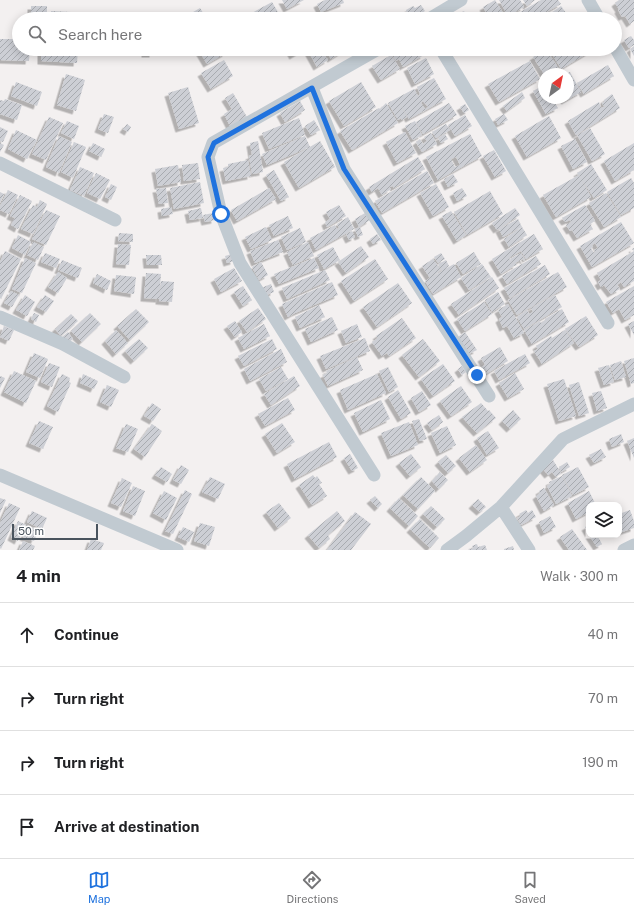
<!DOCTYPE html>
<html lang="en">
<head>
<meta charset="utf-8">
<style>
  body { margin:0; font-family:"Public Sans",sans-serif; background:#f2f2f2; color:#202124 }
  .controls { position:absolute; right:12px; bottom:12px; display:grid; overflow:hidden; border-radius:8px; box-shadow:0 2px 10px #0003 }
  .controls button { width:36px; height:36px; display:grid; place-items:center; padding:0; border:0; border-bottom:1px solid #e0e0e0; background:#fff; color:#202124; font:20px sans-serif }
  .compass { position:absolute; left:538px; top:68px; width:36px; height:36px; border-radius:50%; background:#fff; box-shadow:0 2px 10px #0003; rotate:33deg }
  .scale { position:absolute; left:12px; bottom:10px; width:86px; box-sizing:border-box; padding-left:4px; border:2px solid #49535d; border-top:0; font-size:11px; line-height:14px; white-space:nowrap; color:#49535d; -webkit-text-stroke:3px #fff; paint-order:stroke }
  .stop { position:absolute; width:12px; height:12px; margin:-9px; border:3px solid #1f72de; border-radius:50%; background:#fff }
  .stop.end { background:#1f72de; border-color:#fff; box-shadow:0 1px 4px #0008 }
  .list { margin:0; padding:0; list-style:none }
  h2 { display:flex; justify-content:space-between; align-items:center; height:52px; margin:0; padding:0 16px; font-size:17px }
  h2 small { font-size:13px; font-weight:400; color:#757577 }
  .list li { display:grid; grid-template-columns:26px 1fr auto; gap:12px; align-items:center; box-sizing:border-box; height:64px; padding:0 16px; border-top:1px solid #e0e0e0 }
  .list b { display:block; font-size:15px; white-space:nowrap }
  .list em { font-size:13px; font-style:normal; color:#757577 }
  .icon { flex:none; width:22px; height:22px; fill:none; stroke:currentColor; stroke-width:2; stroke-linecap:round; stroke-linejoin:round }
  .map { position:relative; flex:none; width:634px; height:550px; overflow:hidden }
  .search { position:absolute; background:#fff; box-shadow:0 2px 10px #0003; left:12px; right:12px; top:12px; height:44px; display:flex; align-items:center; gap:10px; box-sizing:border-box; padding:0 14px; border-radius:22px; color:#757577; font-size:15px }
  .sheet { height:308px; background:#fff }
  nav { display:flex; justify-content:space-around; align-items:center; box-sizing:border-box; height:56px; border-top:1px solid #e0e0e0; background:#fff; font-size:11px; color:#757577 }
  nav a { display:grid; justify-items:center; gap:2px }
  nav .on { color:#1f72de }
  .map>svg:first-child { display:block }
</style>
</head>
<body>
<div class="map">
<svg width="634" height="550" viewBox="0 0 634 550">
  <defs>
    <pattern id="building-hatch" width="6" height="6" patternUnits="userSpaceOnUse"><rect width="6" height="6" fill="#cdcfd5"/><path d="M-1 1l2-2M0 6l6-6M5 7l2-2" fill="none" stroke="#a8abb0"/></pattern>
    <filter id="shadow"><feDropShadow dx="-3.5" dy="3.5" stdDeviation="0" flood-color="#0004"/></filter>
  </defs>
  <rect width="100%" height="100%" fill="#f3f0f0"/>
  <path fill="url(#building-hatch)" fill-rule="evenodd" filter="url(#shadow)" d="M282 0H304L287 9Z
    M325 0H343L344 3 321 12 317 4Z
    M495 0 507 19H490L483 7Z
    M499 0H520L524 7 508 16Z
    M523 0H535L527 6Z
    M541 0H558L561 4 534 19H511L510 18Z
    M619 0H634V21L630 24 625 16 622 17 618 10 619 9 615 3Z
    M272 2 282 19H253L250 14Z
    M421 5 425 11 412 19H396L407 13 406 10 413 6 415 8Z
    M31 6H47V19H31Z
    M561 6 566 13 562 16 563 18 568 15 570 19H542Z
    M200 8 207 19H181Z
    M51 11 92 13 91 19H51Z
    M464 11 468 18 450 19Z
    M631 36 634 40V45L629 48 624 40Z
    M0 39H19V49H30L29 61 0 60Z
    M634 46V56L630 49Z
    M41 49H78L77 63 41 61Z
    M145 49H153V54H145Z
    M198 49H224L226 53 207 64Z
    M289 49H305L293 56Z
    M307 49H321L328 60 317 67Z
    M325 49H340L342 52 331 59Z
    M407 49H420L424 55 403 67 399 59 396 61 392 55 398 51 399 54Z
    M546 49 559 69 551 74H544L533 57Z
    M549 49H593V50L561 69Z
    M391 55 400 69 381 80 372 66Z
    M426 58 434 74 415 84 407 68Z
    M224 60 233 76 211 89 201 73Z
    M530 61 540 79 499 102 488 84Z
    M608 65 614 76 584 94 577 83Z
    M570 72 581 92 565 101 563 98H568V74H566Z
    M66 74 85 80 76 111 57 105Z
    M434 78 446 99 409 119 397 98 414 89 418 96 420 94 417 87ZM423 101 428 107 425 109 421 103Z
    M16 82 42 92 37 106 11 96Z
    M361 82 376 107 344 126 329 101Z
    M544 85V98H552L558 108 546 114 533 91Z
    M188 87 199 123 179 129 168 93Z
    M522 92 525 98 507 111 503 106Z
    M233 93 247 117 230 126 224 114 232 109 225 98Z
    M612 94 620 108 576 135 568 121 599 102 601 108 606 106H604L602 103 604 102V100Z
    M397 98 407 117 402 120 401 118 398 120 388 103Z
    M5 99 22 105 17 120 0 114V100L4 101Z
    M300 101 305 110 285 122 280 113Z
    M386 103 398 123 352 150 340 131 379 108 380 109Z
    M449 103 457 115 423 134 416 122Z
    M465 104 469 110 464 113 460 107Z
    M104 114 114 117 108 133 98 129Z
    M504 114 508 120 498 125 495 119Z
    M465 115 472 126 455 136 448 125Z
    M549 116 561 138 527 157 515 136Z
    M49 117 63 123 46 160 32 154Z
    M299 118 305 135 269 149 262 133Z
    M314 120 320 130 311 135 305 126Z
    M67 121 79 126 74 139 61 133Z
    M415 121 422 135 413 140 405 126Z
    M127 124 131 127 128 132 123 129Z
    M446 124 450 130 436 138 432 132Z
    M0 127 8 131 3 142 0 141Z
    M590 128 605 154 592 161 577 135Z
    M16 130 37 140 27 159 8 149Z
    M405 132 416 153 397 163 386 142Z
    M431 133 437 144 422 152 416 142 420 139 423 144 427 141 424 137Z
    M445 134 448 139 441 143 438 138Z
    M470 134 482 156 438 180 426 157ZM456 157 460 165 455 167 451 159Z
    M59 136 72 142 59 173 46 167Z
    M305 136 310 147 267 165 262 154Z
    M575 139 587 162 573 169 561 146Z
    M258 141 263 172 252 174 249 156 252 155 250 143Z
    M320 141 335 167 299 188 284 162Z
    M74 142 86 147 73 178 61 172Z
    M0 143 4 145 0 152Z
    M93 143 105 149 101 157 89 151Z
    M634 143V170L615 181 604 161Z
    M494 150 506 171 495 177 483 156Z
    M418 157 425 169 394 188 393 186 389 187 391 189 382 195 378 188 372 192 369 187Z
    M248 160 251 176 226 181 223 168 228 167V164Z
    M198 163 200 179 184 181 182 165Z
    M591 164 607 190 594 198 577 173Z
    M178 165 181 182 158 186 155 169Z
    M80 167 94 173 84 196 70 190Z
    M274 170 289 197 281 201 266 175Z
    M427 171 434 183 382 213 375 201Z
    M96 173 110 180 100 199 87 193Z
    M453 174 458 182 448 187 444 179Z
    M579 175 591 197 556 217 543 195Z
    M631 178 634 183V208L621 215 607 192Z
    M200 182 204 203 174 209 170 188Z
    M111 184 117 187 111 200 105 197Z
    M436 184 449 207 433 216 420 193Z
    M166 188 168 203 159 204 156 189Z
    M269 188 276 199 237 221 231 210Z
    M462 188 467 196 457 201 453 193Z
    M8 190 18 195 9 214 0 210V206Z
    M490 191 503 214 467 235 454 212Z
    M0 192 4 194 0 203Z
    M606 193 621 217 604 227 589 203Z
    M20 195 32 201 18 229 11 225 15 218 10 216Z
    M40 200 47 204 33 234 21 229 33 205 37 207Z
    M339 205 346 216 327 227 325 222 330 219 326 212Z
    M585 205 595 221 590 224 593 229 577 238 572 230 570 231 566 225 571 222 570 220 565 222 562 218Z
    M171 207 173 214 162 216 161 209Z
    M201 208 203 218 190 220 188 211Z
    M515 208 520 215 497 230 492 223Z
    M46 210 60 216 46 245 32 239Z
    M451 211 466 235 457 241 442 216Z
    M213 213 215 220 205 222 203 215Z
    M365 213 370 220 359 227 355 219Z
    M288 216 293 228 274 236 269 225Z
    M348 217 354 229 316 250 310 238 335 225 337 229 339 228 337 224Z
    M518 219 522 227 503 237 499 229Z
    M621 222 634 243 592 267 580 246ZM595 243 598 248 594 250 595 252 594 253 591 248 593 247 592 245Z
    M266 227 272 240 251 249 245 237Z
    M360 227 363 235 358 237 355 229Z
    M522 227 527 235 509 247 504 239Z
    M300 228 306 242 287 250 281 237Z
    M352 231 355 237 349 240 346 234Z
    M119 233 133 234V242L118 241Z
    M377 234 381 240 373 244 370 239Z
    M534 234 543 249 526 259 521 251 509 258 514 266 501 274 492 259Z
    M18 235 31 242 25 255 12 248Z
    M278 240 283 252 255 263 250 251Z
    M33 242 44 247 38 260 27 255Z
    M308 242 314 256 293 265 287 252Z
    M118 244 131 245 129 265 116 264Z
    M361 246 369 257 346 273 338 262Z
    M333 247 340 260 324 269 317 255Z
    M634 248V281L624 287 621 282 617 285 620 289 611 294 604 285 601 287 598 282 601 280 597 273 634 251 632 249Z
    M5 251 21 259 1 299 0 298V262Z
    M474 252 481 264 463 274 456 263Z
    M45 253 60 259 56 268 41 262Z
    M441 253 445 259 438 263 434 257Z
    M521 253 525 260 524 261 523 259 515 263 517 265 514 266 510 259Z
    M232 254 234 261 227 263 225 256Z
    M146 255H161L162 265H147Z
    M536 256 541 264 507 284 502 276 515 268 516 270 515 268Z
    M25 258 36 263 22 293 12 289Z
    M314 258 319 268 279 284 274 274Z
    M375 259 388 279 354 301 341 281Z
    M433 259 441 270 433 276 442 271 438 264 446 260 449 266 445 269 454 264 461 277 433 294 425 281 430 278 422 266Z
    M62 260 82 268 78 278 58 270Z
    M261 262 268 275 259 280 252 267Z
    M482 264 491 277 469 290 461 278Z
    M545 265 550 274 510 298 504 288Z
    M234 268 242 281 221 292 214 279Z
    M325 270 330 280 287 299 282 288Z
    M58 272 67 278 58 293 48 287Z
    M558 272 567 287 517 315 508 300Z
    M146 273 161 274 159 299 144 298Z
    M97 274 111 281 107 290 93 283Z
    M116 275 136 277 134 294 114 291Z
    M492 277 499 288 459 315 451 304Z
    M161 281 174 282 172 302 159 301Z
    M332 282 338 295 295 313 288 317 282 304Z
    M398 283 412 303 377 327 363 307Z
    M271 284 274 292 264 296 261 288Z
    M243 286 252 300 243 306 234 292Z
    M634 286V315L625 320 619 309 613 313 606 302Z
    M11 291 19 295 12 307 4 303Z
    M498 292 505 304 492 312 485 300Z
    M25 295 35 302 27 316 16 310Z
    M45 295 54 301 46 312 37 307Z
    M555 295 562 307 524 329 517 317 527 310 529 314 533 312 531 308Z
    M484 302 492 314 465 331 457 319Z
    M508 304 524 333 514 338 507 326 503 328 499 319 502 317 498 310Z
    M319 305 325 317 300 328 295 317Z
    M258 308 266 319 247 332 239 321Z
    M136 309 149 322 130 340 117 326Z
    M562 309 569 322 532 344 524 330 540 321 541 323 545 320V319Z
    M34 313 39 315 36 322 31 319Z
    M90 313 101 324 82 342 71 331Z
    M71 314 78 321 61 336 55 329Z
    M586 316 598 335 579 347 565 329Z
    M332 317 338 330 311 342 305 329Z
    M402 318 416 338 389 356 387 353 382 356 372 342 378 338 376 336Z
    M235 321 242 332 235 337 227 326Z
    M634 321V335L628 324Z
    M264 324 270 336 244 349 238 338Z
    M357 324 362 337 346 343 341 331Z
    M4 326 14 330 9 341 0 337Z
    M116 330 128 343 116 354 105 341Z
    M565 330 574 343 542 364 534 351 538 349 536 346 551 336 552 338Z
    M68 332 73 339 67 344 61 338Z
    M465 332 477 350 469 354 458 337Z
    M365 338 370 351 326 369 320 356Z
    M139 339 148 348 134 361 125 351Z
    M272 339 277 349 244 366 238 356Z
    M423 339 440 361 419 377 402 355Z
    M500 347 508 361 484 375 480 368 485 365 481 358Z
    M281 349 287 362 250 381 244 369Z
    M34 353 48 359 40 378 26 372Z
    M525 354 530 363 499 380 494 371Z
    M357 357 363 370 328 386 323 375 327 373 326 371Z
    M634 358V383L631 384 624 361Z
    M621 361 626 377 615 380 610 365Z
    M49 363 60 367 52 387 41 382Z
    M443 364 455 381 433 396 421 379Z
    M609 365 614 382 604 385 598 368Z
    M462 366 466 372 462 375 458 369Z
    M281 367 288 379 266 391 259 379Z
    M388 367 398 387 389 392 379 371Z
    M14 371 36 381 26 403 4 392Z
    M515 373 524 389 508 398 499 383Z
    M62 374 70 378 69 382 71 383 58 412 47 406Z
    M83 374 98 381 94 389 80 383Z
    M377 374 386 393 348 410 340 390Z
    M0 376 5 378 0 388Z
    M294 376 300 386 271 405 264 394Z
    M564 379 576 416 559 421 547 384Z
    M579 382 589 413 579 416 569 385Z
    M107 385 119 390 111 407 100 402Z
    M461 386 472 402 451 416 440 401Z
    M398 390 411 413 401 419 388 397Z
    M422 391 431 405 419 412 411 398Z
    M601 391 607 408 597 411 592 393Z
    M288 398 295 410 265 426 258 414Z
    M381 400 390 419 363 432 354 413Z
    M152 403 161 409 153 421 144 416Z
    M481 403 488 411 489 410 496 418 477 433 462 417Z
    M513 410 521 419 510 429 502 421Z
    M439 415 443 422 432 430 427 423Z
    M419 419 427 439 420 441 412 421Z
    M39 421 53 427 43 449 29 443Z
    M409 422 418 445 391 456 381 433Z
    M282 423 295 442 277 453 265 434Z
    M126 424 138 429 128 452 116 448Z
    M152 424 162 431 145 457 134 449Z
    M447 426 456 445 440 453 431 433Z
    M488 431 499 448 487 455 477 438Z
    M621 434 624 442 612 447 609 439Z
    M634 438V458L627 441Z
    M329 442 337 457 295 479 287 464Z
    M476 445 487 460 470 472 459 458Z
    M601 449 606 457 594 463 589 455Z
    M350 454 358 468 352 471 344 458Z
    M411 454 421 467 410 476 399 463Z
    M446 455 456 466 448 473 438 462Z
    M553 460 561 473 556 477 552 472 548 475 543 469Z
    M567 462 570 467 561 472 559 467Z
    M181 465 189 470 181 484 173 480Z
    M161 467 172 474 167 482 155 475Z
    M578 467 589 487 573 495 562 475Z
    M440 472 448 480 439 489 432 481Z
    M313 475 315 478 317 476 322 483 319 484 327 496 312 505 299 485Z
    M562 476 572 496 556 504 547 486 550 484 549 482Z
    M210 477 225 484 218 499 202 492Z
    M421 477 435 491 418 509 403 495Z
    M122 478 132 483 121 507 111 503Z
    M133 486 145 491 135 516 123 511Z
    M544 488 554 505 544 511 536 496 540 493 539 491Z
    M185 490 192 494 173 534 165 531Z
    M164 491 177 498 166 520 153 513Z
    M589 491 596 505H589V512L576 519 568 503Z
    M375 496 382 504 378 508 370 500Z
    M0 498 6 500 0 513Z
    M399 498 418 516 409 526 390 508Z
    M478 499 486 507 480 512 472 505Z
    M9 503 20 508 1 549 0 548V523Z
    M279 503 291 518 278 528 266 512Z
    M431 506 445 519 437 527 423 514Z
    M526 510 528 513 532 510 536 517 521 525 517 518 521 516 519 514Z
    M630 510 634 521V528L619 533V514Z
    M32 511 47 518 42 529 27 522Z
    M337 511 345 521 328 535 330 539 319 548 308 535Z
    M355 512 371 524 351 550H327Z
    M550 516 556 527 544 533 539 522Z
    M420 519 439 538 430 548 410 529Z
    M18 521 26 525 18 541 11 537Z
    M200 523 215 527 209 546 194 541Z
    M589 525V534L585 527Z
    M28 526 39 530 34 541 23 537Z
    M183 527 194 532 189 542 178 537Z
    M572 529 587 550H569L560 537Z
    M589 535H597L602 544 597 547Z
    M91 539 104 543 101 550H87Z
    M23 541 35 546 33 550H19Z
    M477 544 478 547 485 545 487 550H468L473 548 472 546Z
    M513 546 514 550H504V549Z"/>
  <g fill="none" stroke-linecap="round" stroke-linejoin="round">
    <path stroke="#c1cad1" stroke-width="13" d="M588 0 599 19
      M429 19 461 0
      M615 47 634 80
      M441 49 608 323
      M312 88 344 169 489 396
      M0 163 115 220
      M0 317 63 344 124 377
      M0 475 177 550
      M374 475 240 263 221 214 208 157 213 143 378 49
      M501 507 529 550
      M447 550 466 536 501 507 563 439 634 404
      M624 550 634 545"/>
  </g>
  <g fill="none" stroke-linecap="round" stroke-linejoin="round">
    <path stroke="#1f72de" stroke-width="5" d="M221 214 208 157 214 143 312 88 344 169 477 375"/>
  </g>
</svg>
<div class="controls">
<button><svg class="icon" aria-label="layers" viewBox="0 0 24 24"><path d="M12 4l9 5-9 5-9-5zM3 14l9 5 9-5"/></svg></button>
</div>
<svg class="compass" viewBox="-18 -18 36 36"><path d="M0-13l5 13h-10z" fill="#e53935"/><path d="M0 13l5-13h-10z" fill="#757577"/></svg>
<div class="scale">50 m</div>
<div class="stop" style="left:221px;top:214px"></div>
<div class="stop end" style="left:477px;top:375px"></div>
<div class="search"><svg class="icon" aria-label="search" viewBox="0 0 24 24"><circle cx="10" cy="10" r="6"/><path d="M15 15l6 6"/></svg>Search here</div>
</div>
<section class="sheet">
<h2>4 min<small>Walk · 300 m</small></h2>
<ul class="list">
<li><svg class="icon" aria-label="ahead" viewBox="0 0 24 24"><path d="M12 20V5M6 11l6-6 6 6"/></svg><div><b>Continue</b></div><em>40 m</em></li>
<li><svg class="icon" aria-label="right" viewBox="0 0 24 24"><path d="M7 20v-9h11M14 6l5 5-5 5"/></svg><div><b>Turn right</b></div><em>70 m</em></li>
<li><svg class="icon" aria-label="right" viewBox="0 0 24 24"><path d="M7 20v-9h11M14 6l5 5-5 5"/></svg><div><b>Turn right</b></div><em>190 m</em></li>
<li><svg class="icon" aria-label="arrive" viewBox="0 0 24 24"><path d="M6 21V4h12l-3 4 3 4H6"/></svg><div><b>Arrive at destination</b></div></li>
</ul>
</section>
<nav>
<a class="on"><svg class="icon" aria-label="map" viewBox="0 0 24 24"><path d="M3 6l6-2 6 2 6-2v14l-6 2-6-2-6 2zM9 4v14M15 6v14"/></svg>Map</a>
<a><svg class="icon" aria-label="directions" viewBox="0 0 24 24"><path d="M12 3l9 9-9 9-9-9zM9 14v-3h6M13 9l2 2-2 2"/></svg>Directions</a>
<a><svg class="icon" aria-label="saved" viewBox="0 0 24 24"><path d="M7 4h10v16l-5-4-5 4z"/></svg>Saved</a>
</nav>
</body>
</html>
